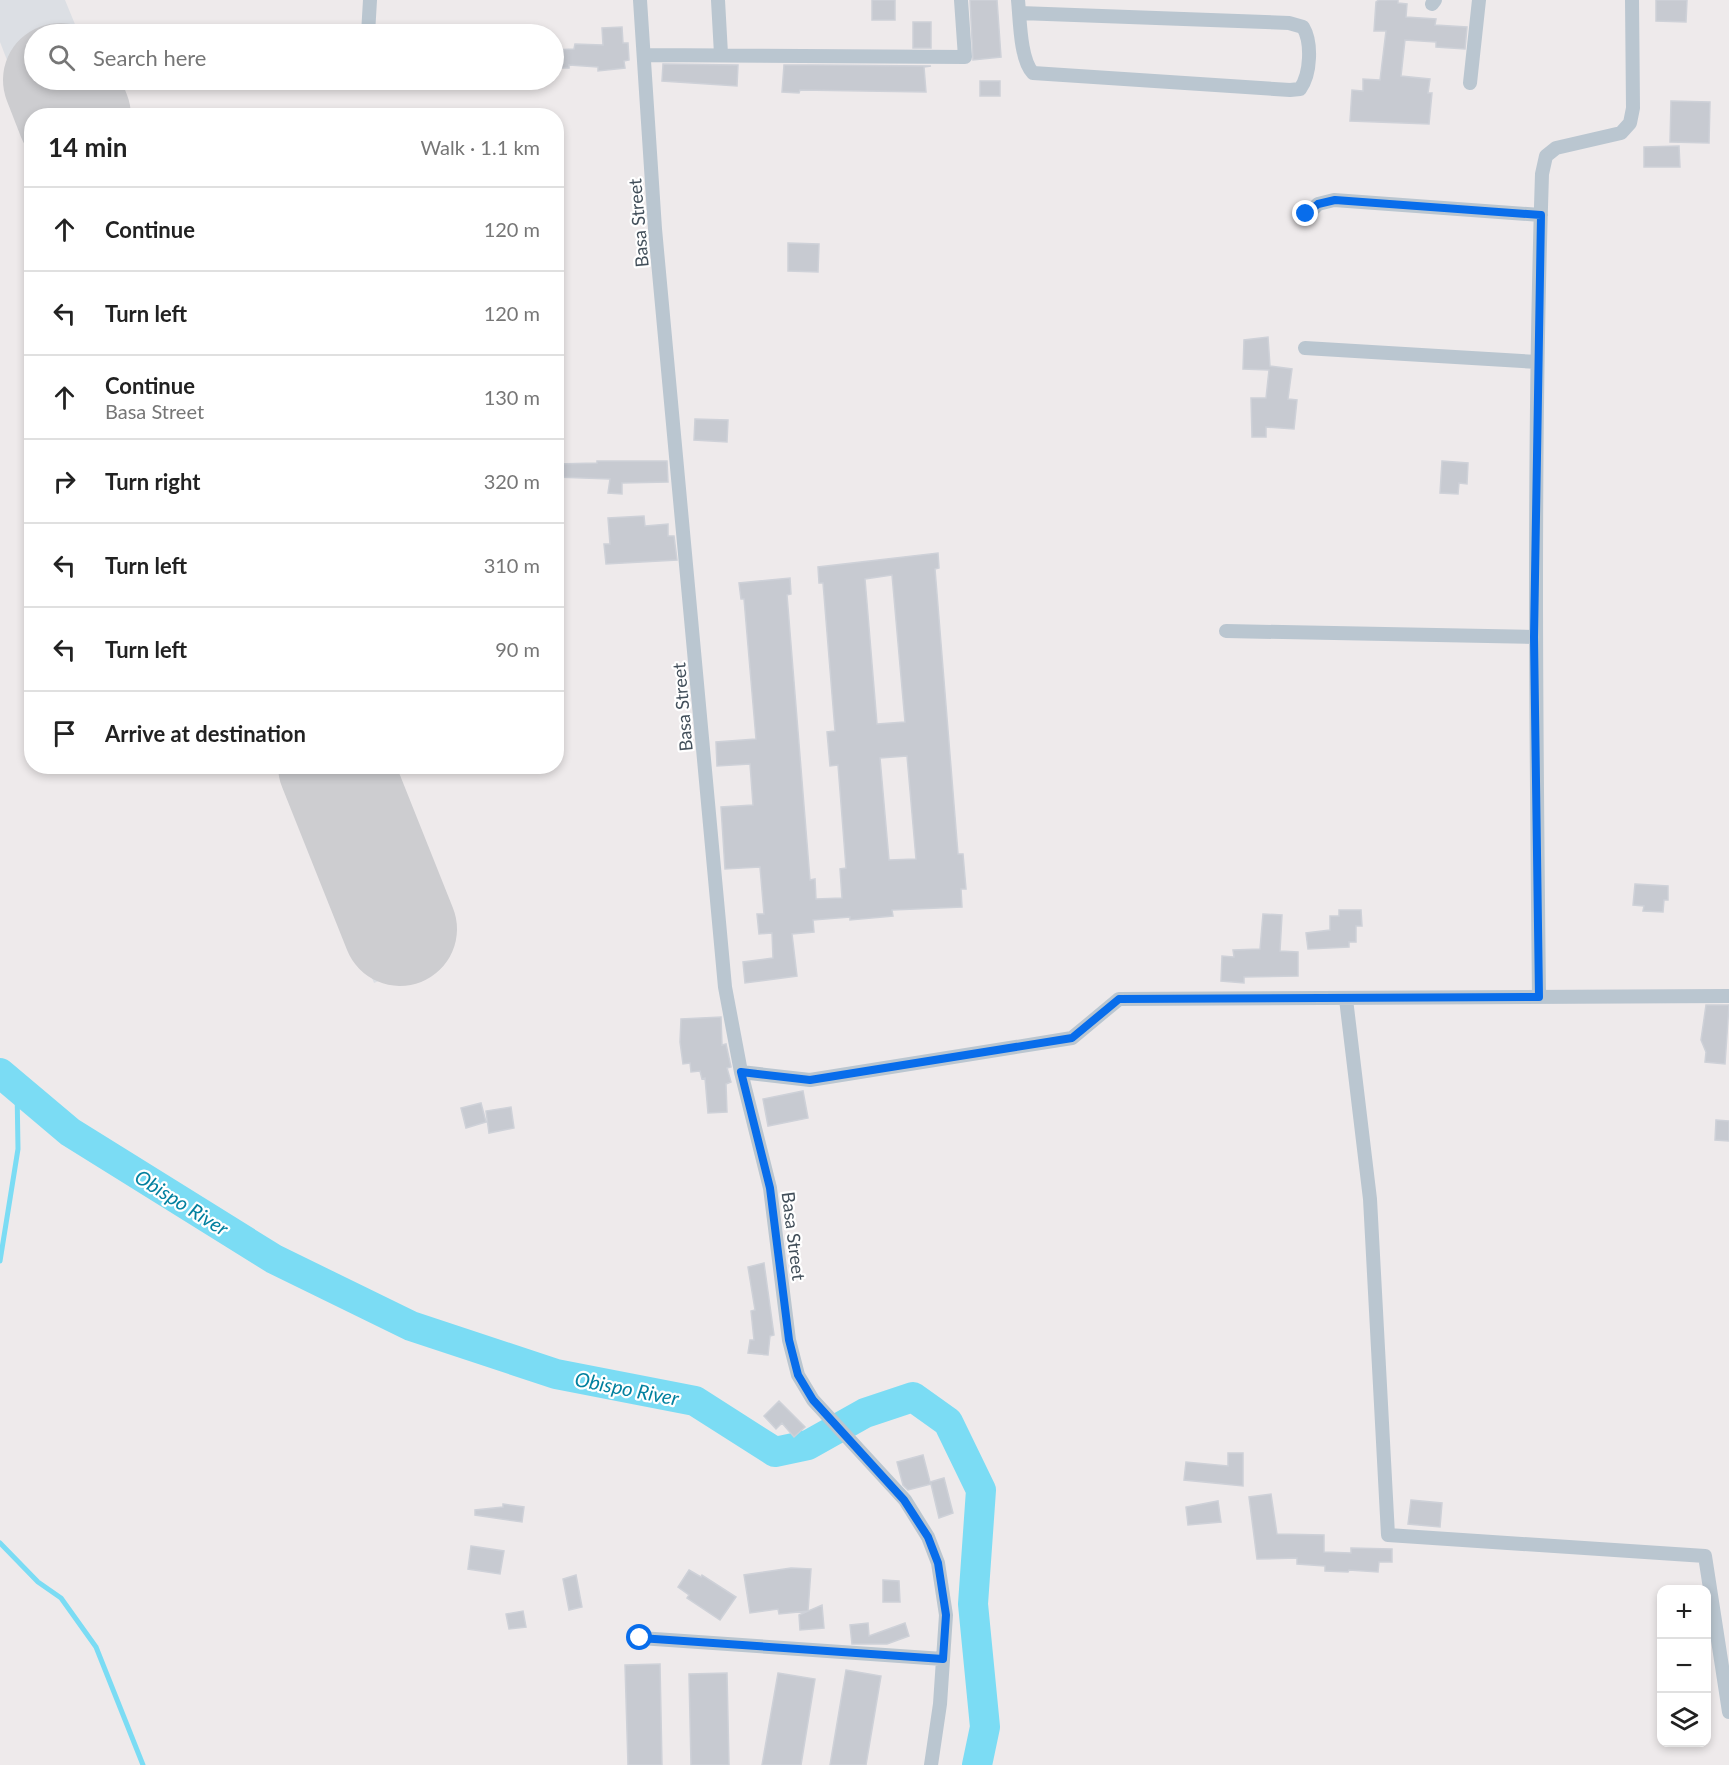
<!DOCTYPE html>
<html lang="en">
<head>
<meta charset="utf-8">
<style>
  body { margin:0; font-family:Lato,sans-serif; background:#f2f2f2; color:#222 }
  .controls { position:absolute; right:18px; bottom:18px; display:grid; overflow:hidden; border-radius:12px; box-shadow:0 3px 9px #0003 }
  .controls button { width:54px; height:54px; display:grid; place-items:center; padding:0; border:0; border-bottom:2px solid #e0e0e0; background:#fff; color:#222; font:30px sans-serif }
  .stop { position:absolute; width:18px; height:18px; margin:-14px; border:4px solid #086deb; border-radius:50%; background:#fff }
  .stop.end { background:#086deb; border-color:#fff; box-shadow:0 2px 6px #0008 }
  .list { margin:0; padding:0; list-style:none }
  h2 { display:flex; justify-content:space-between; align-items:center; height:78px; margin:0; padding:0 24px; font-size:26px }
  h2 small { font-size:20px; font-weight:400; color:#767676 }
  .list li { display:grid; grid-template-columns:39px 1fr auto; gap:18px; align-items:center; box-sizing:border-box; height:84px; padding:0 24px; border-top:2px solid #e0e0e0 }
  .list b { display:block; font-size:22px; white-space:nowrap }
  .list p { margin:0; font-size:20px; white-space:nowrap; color:#767676 }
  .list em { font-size:20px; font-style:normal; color:#767676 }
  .icon { flex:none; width:33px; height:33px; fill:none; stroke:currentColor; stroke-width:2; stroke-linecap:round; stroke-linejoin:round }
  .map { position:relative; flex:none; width:1729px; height:1765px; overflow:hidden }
  .search { position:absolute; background:#fff; box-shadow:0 3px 9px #0003; left:24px; top:24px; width:540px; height:66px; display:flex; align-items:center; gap:15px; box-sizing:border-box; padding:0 21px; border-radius:33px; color:#767676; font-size:22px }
  .panel { position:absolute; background:#fff; box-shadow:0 3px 9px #0003; left:24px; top:108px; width:540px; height:666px; border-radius:24px }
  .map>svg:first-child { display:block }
</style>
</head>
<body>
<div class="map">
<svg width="1729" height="1765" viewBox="0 0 1729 1765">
  <rect width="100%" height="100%" fill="#eeeaeb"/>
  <path fill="#dcdfe4" d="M0 0H65L79 34H34V80H96L111 115 32 116 31 122 0 42Z
    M288 767H370L444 954 374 983Z"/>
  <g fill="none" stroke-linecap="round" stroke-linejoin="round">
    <path stroke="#7bdcf4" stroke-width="5" d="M0 1261 18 1149 17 1088
      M0 1543 38 1582 61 1598 96 1647 143 1765"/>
    <path stroke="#7bdcf4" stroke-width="30" d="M0 1073 70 1132 274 1259 411 1326 556 1374 695 1401 775 1452 808 1445 865 1413 913 1397 948 1422 981 1490 973 1604 985 1727 977 1765"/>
    <path stroke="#cdcdd0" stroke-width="114" d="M60 80 74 116
      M335 766 400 929"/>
  </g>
  <path fill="#c7cad1" stroke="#ced1d8" stroke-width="1.5" fill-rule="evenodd" d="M872 0H895V20H872Z
    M970 0H997L1001 57 973 60Z
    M1379 0H1398V3L1407 4 1406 17 1436 19 1435 25 1467 27 1465 49 1436 47V42L1405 40 1401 76 1430 79 1428 93H1432L1429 124 1350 121 1352 90 1363 91V79L1380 80 1386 31H1374L1376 2Z
    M1656 0H1687L1686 22 1656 21Z
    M913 22H931V48H913Z
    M622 27 623 43H628L629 60 624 61 625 68 598 71V67L569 65V68H555L554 50 574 49 575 44 603 45 602 28Z
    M663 64 738 65 737 86 662 81Z
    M784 65H812L931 66 924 67 926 92 800 90 799 93 782 92Z
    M980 81H1000V96H980Z
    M1671 101 1710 102 1709 143 1670 142Z
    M1679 146 1680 167H1644V147Z
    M788 243 819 244 818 272 788 271Z
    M1268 337 1270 366 1292 369 1288 399 1297 400 1294 429 1266 427V437H1252L1251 398H1266L1269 370 1243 369 1244 340Z
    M695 419 728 420 727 442 694 440Z
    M597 461H667L668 482 622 483V494L608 493 610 479 556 477V464L597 463Z
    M1442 461 1468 463 1467 484 1459 483 1458 494 1440 493Z
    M644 516 645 526 668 524V536H674L677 560 606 564 604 544H610L608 518Z
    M938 553 939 568 935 569 958 854H963L966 889H961L962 907 892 910 893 916 850 920V917L813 920 814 932 792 934 797 976 745 983 743 962 773 958 772 933 759 934 757 914H764L760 867 725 869 721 807 753 805 750 764 717 766 716 742 756 739 744 599H741L739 583 790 578 791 594 787 595 810 880 815 879 816 899 842 898 840 869 846 868 838 765 830 766 827 732 835 731 823 583H819L818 567ZM892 575 905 722 877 724 865 579ZM907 756 916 859 889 860 880 758Z
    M1635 884 1668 886V900H1664L1663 912 1643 911 1644 906 1633 905Z
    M1339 910H1361L1362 926H1356V942H1349V947L1308 949 1306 933 1330 930V916H1339Z
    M1263 914 1282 915 1280 951 1298 952V976L1244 977V983L1221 981 1222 956 1234 957 1233 950 1260 949Z
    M1706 1005H1729L1725 1064 1705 1062 1706 1052 1701 1040Z
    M721 1017 722 1045 726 1044 731 1067 727 1068 731 1082 726 1084 727 1112 708 1113 705 1078 702 1079 700 1071 691 1072 690 1063 683 1064 680 1042 681 1019Z
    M803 1091 808 1118 768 1126 763 1099Z
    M481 1103 486 1122 466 1128 461 1108Z
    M511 1107 514 1128 489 1133 486 1111Z
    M1716 1120 1729 1121V1141L1715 1140Z
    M764 1263 774 1335 770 1336 768 1355 748 1353 750 1340H754L751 1311 755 1310 748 1267Z
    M779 1401 805 1427 794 1437 782 1423 776 1429 764 1416Z
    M1228 1453H1243V1486L1184 1480 1186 1462 1228 1466Z
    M923 1455 930 1482 944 1478 953 1513 939 1518 931 1484 908 1490 903 1485 897 1462Z
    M1271 1494 1277 1534 1324 1535V1552L1351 1553V1548L1392 1549V1562H1379L1378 1572 1349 1570 1348 1572 1325 1571V1566L1297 1564V1558L1257 1559 1249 1497Z
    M1411 1500 1442 1503 1440 1527 1408 1524Z
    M1218 1501 1221 1522 1188 1525 1186 1507Z
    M503 1504 524 1507 522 1522 475 1515V1510L503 1507Z
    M471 1546 504 1551 500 1574 468 1569Z
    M791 1568 811 1569 808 1611 779 1614 778 1609 750 1613 744 1575Z
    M689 1570 701 1577 702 1575 736 1597 720 1620 687 1598 689 1595 678 1587Z
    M576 1575 582 1607 569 1610 563 1579Z
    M883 1580 899 1581 900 1602H883Z
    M822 1605 824 1628 800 1630 799 1615Z
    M523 1611 526 1627 509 1629 506 1614Z
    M868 1623 869 1636 905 1623 909 1636 887 1644H852L850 1625Z
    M660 1664 662 1765H628L625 1665Z
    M846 1670 881 1676 866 1765H830Z
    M727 1673 729 1765H691L689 1674Z
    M778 1673 815 1679 801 1765H762Z"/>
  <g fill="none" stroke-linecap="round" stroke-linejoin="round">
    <path stroke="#bac6d0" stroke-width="14" d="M640 0 655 229 725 987 741 1072 770 1188 789 1340 798 1375 813 1400 905 1500 928 1537 938 1563 946 1615 940 1704 931 1765
      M718 0 721 54
      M1018 0C1020 19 1020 60 1033 73L1290 90 1300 89C1311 74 1312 42 1303 27L1289 23 1020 13
      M1432 4 1435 0
      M368 34 370 0
      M644 55 965 57 961 0
      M1470 83 1479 0
      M1307 215 1318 204 1334 200 1541 215
      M1305 348 1537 362
      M1226 631 1534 637
      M1539 997C1536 722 1533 449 1542 174L1546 156 1556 148 1621 133 1630 123 1633 108 1632 0
      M1346 999 1370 1199 1388 1535 1705 1556 1729 1712
      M741 1072 810 1080 1072 1038 1119 999 1729 996
      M640 1638 943 1659"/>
  </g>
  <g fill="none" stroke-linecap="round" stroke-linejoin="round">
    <path stroke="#086deb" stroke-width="8" d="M640 1638 943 1659 946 1615 938 1563 928 1537 904 1500 813 1400 798 1375 789 1340 770 1188 741 1072 810 1080 1072 1038 1119 999 1539 997 1534 637 1541 215 1335 200 1318 204 1306 214"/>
  </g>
  <g text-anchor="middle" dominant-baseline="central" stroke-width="4.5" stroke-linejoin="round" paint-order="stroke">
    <g font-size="18" fill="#424f5a" stroke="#fff">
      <text transform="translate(638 223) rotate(-95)">Basa Street</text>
      <text transform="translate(682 707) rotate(-95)">Basa Street</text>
      <text transform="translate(794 1236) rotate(83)">Basa Street</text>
    </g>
    <g font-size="20" font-style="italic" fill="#02809f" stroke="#fff">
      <text transform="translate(182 1202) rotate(32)">Obispo River</text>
      <text transform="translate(627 1388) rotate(11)">Obispo River</text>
    </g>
  </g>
</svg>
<div class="controls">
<button>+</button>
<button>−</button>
<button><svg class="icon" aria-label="layers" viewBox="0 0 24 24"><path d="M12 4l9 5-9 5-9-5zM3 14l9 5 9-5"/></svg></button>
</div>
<div class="stop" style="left:640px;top:1638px"></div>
<div class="stop end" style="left:1306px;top:214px"></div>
<div class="search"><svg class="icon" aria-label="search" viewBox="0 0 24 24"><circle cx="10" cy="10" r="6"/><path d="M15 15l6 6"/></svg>Search here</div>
<section class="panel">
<h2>14 min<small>Walk · 1.1 km</small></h2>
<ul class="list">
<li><svg class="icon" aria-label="ahead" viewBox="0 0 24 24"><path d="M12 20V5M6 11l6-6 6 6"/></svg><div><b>Continue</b></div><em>120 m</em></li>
<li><svg class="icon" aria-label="left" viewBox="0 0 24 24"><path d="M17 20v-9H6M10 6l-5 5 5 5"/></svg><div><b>Turn left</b></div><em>120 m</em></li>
<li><svg class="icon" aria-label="ahead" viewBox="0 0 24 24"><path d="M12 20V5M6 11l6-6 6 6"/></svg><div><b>Continue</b><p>Basa Street</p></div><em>130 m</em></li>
<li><svg class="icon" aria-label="right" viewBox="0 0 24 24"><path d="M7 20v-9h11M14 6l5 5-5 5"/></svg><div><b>Turn right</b></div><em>320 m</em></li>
<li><svg class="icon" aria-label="left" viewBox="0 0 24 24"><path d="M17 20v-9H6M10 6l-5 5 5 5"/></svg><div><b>Turn left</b></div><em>310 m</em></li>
<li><svg class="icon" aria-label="left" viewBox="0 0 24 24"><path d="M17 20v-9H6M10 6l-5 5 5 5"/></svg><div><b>Turn left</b></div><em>90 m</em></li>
<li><svg class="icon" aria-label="arrive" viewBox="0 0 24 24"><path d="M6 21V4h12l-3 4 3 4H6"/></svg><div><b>Arrive at destination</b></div></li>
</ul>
</section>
</div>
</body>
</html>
